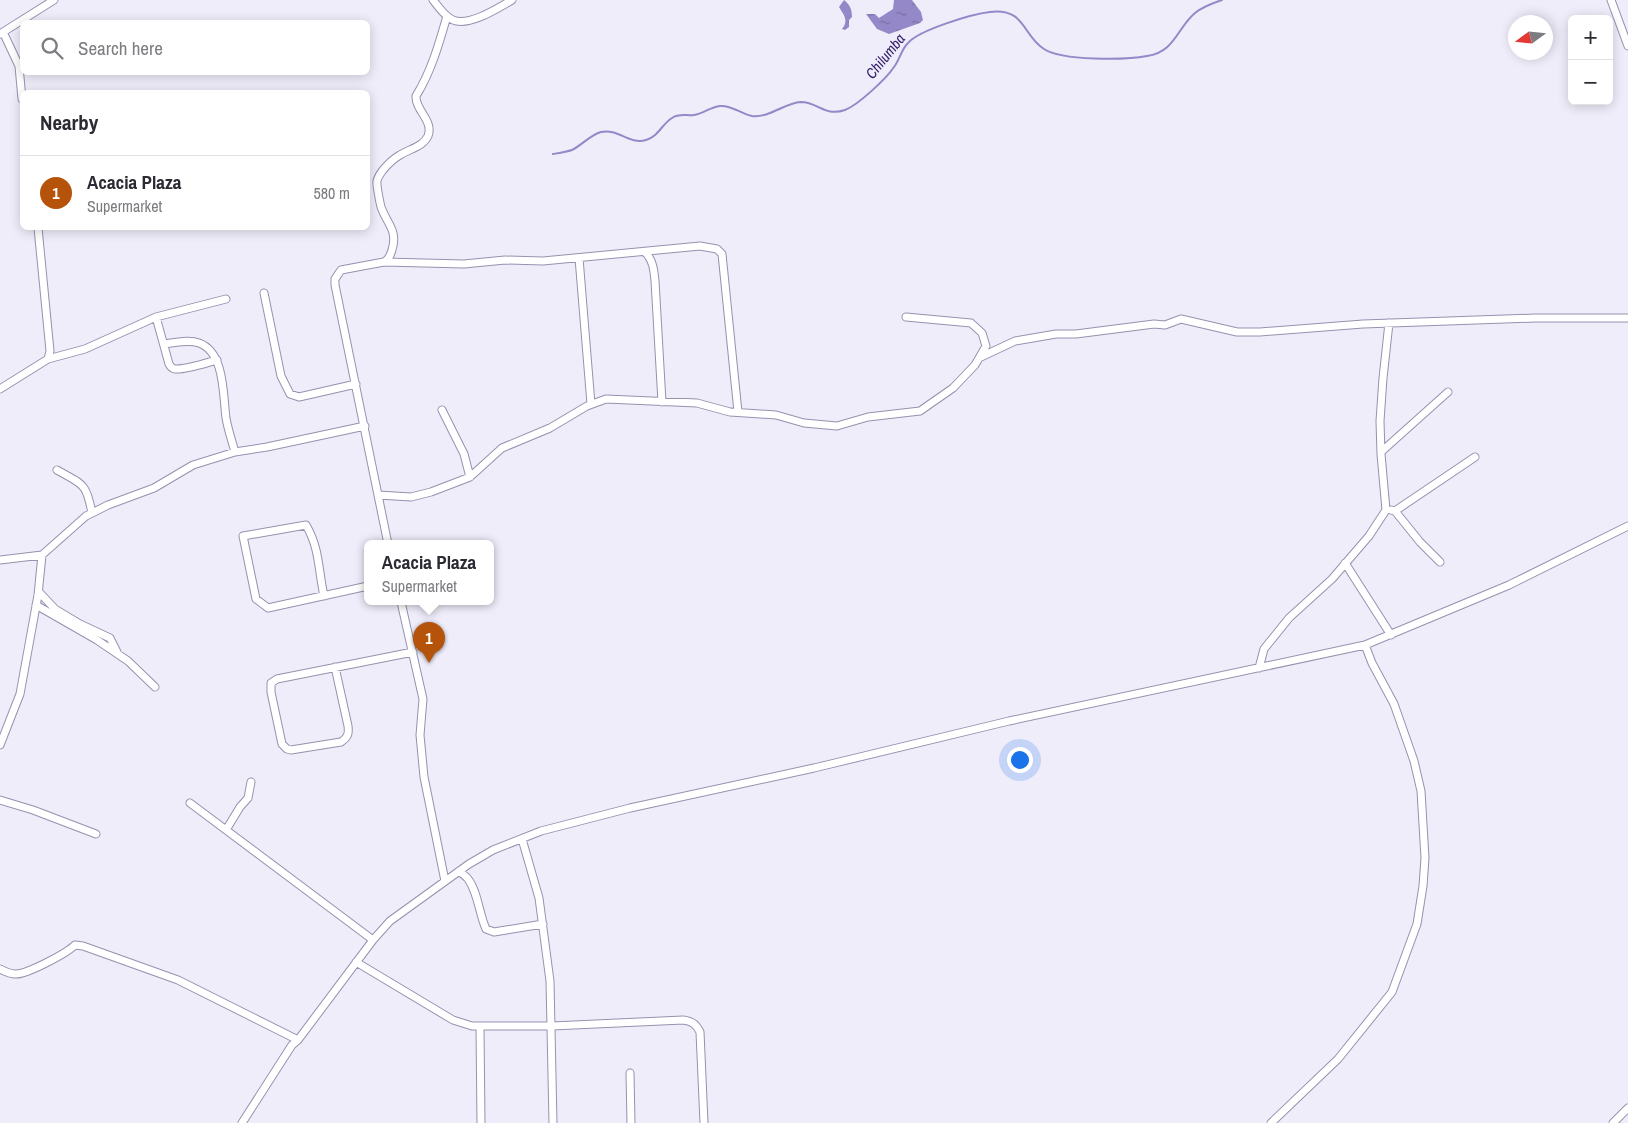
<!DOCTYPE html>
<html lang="en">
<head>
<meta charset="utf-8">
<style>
  body { margin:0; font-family:"Archivo Narrow",sans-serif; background:#f7f7f7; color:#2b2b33 }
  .controls { position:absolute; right:15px; top:15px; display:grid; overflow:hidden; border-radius:8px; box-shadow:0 2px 12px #0003 }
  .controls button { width:45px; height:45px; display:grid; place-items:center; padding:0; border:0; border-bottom:1px solid #e1e1e2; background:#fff; color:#2b2b33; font:25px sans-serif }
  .compass { position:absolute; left:1508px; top:15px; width:45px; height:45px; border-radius:50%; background:#fff; box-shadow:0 2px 12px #0003; rotate:255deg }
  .you { position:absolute; left:1019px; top:759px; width:18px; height:18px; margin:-12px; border:4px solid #fff; border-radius:50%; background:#1a73e8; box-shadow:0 0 0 8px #1a73e833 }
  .badge { display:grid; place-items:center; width:32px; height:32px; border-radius:50%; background:#b45309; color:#fff; font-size:16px; font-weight:700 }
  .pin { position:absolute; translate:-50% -41px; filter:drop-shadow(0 1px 2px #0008) }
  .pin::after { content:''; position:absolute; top:26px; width:18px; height:15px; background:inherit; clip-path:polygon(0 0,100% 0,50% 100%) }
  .popup { position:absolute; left:364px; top:540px; width:130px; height:65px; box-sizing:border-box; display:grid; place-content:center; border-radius:8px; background:#fff; filter:drop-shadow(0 1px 4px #0005); font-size:16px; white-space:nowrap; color:#7c7c81 }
  .popup b { font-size:19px; color:#2b2b33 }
  .popup::after { content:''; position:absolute; left:50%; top:100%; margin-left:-10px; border:10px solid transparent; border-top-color:#fff }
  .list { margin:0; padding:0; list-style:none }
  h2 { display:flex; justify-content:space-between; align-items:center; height:65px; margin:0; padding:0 20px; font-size:21px }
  h2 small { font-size:16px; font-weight:400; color:#7c7c81 }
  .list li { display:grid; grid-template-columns:32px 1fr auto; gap:15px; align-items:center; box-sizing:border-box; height:75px; padding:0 20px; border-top:1px solid #e1e1e2 }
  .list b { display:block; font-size:19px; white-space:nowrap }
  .list p { margin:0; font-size:16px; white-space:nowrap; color:#7c7c81 }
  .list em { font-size:16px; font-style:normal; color:#7c7c81 }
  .icon { flex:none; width:28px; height:28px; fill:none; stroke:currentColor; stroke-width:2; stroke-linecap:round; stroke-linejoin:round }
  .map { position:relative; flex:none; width:1628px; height:1123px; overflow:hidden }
  .search { position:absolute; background:#fff; box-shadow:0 2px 12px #0003; left:20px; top:20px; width:350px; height:55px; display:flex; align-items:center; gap:12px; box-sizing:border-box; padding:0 18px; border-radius:8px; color:#7c7c81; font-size:19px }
  .panel { position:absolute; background:#fff; box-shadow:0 2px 12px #0003; left:20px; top:90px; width:350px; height:140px; border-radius:8px }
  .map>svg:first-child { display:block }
</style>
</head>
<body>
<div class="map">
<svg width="1628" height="1123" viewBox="0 0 1628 1123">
  <defs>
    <pattern id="water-ripples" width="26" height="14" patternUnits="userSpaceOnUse" patternTransform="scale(1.25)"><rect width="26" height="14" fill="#9488c8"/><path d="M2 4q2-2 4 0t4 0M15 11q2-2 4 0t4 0" fill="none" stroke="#786ea2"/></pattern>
  </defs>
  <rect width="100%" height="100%" fill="#efedfa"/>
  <path fill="url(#water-ripples)" d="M844 0C850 5 852 9 852 17L849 20V27L845 30 842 29C849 21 844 15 839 7Z
    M894 0H912L921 12 923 20 920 23 889 34 877 29 866 14H875L879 18 893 9Z"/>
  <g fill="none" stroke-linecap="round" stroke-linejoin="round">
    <path stroke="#9488c8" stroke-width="2" d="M553 154C559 153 566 152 572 150 582 145 590 135 601 132 618 128 629 145 646 140 658 137 662 124 672 118 679 113 686 116 694 115 703 114 710 107 720 106 732 105 741 114 752 116 770 118 784 103 801 102 818 102 825 117 845 110 858 105 886 79 894 67 900 59 901 50 908 43 919 30 972 14 990 12 1026 8 1022 35 1044 49 1062 61 1126 60 1147 56 1175 52 1177 28 1195 13 1202 7 1213 3 1222 0"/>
    <defs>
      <path id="minor" d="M433 0C439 7 444 16 453 20 469 27 498 8 512 0
        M1611 0 1628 46
        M3 32 19 66 22 99
        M0 34 54 0
        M38 228 50 351 48 359
        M645 252C653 260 654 270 655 281L662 402
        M579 258 591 404
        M384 262 464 264 505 260 543 261 700 246 717 249 722 254 738 412
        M264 293 281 376 290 394 299 397 356 384
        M156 317 169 364C171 367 171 368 175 369 186 370 206 363 217 360
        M164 344C175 343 188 339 199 343 225 352 223 396 226 418 228 430 232 441 235 452
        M981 357 1015 341 1056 334H1076L1154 324 1165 325 1181 319 1237 332H1260L1363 324 1535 318H1628
        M0 389 48 359 85 349 156 317 226 299
        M442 410 464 454 470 477
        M1381 452 1448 392
        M57 470C83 485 86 482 92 513
        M378 495 411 497 431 492 470 477 502 448 550 428 587 406 606 399 697 403 730 412 776 415 804 423 837 426 868 417 920 411 953 388 975 365 986 346 982 333 971 323 906 317
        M1391 510 1395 511 1420 542 1440 562
        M1395 511 1475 457
        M388 544 335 285V279L341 270 384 262C389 259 390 256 392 250 398 230 387 224 381 207 380 203 377 188 377 184 376 179 380 174 383 170 388 164 393 159 400 155 409 149 423 147 428 136 434 121 415 110 416 96 431 72 439 44 447 16
        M0 560 42 555 86 516 108 505 154 488 193 465 235 452 267 447 365 426
        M1345 563 1391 635
        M39 592 55 609 80 624 110 638 117 652
        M324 596C318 569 320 549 306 525L243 536 256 599 268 608 368 586
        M401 602 423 699 420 735 424 777 445 881
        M36 605 97 640 128 661 155 687
        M335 667 348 726C349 734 348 737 341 742L291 750 287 749 282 744 271 692V683L277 679 413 652
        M1259 668 1264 649 1289 618 1332 579 1369 536 1386 510 1381 454 1380 421 1383 378 1389 323
        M0 745 20 694 38 595 42 555
        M0 800 33 810 96 834
        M190 803 373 940
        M226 830 240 807 248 798 251 782
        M522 839 539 898 550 981 553 1123
        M459 871C462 874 466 876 468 879 478 892 479 914 486 929L494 932 543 924
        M356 962 453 1020 472 1026H552L683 1020C692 1021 696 1024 700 1032L704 1123
        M0 969C4 971 10 974 15 974 26 975 67 953 75 945L83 946 178 980 298 1040
        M480 1027 481 1123
        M630 1073 631 1123
        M242 1123 292 1045 298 1040 373 940 390 921 469 864 493 850 541 831 630 808 814 768 1009 721 1365 645 1509 585 1628 526
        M1271 1123 1338 1059 1392 992 1417 924 1423 886 1425 858 1421 791 1414 761 1394 704 1372 663 1365 645
        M1613 1123 1628 1108"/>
    </defs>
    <use href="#minor" stroke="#9691af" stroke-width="9"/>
    <use href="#minor" stroke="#fff" stroke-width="7"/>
  </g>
  <g text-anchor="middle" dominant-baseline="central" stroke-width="5" stroke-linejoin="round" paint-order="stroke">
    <g font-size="15" font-style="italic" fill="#38216c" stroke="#efedfa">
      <text transform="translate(885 56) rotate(-51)">Chilumba</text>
    </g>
  </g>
</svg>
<div class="controls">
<button>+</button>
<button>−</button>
</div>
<svg class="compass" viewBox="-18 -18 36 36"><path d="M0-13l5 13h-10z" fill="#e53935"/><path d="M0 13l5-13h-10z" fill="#7c7c81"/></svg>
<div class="you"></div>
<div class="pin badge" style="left:429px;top:663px">1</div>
<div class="popup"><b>Acacia Plaza</b>Supermarket</div>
<div class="search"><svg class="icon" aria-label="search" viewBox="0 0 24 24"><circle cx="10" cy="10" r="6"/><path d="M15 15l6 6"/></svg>Search here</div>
<section class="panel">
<h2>Nearby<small></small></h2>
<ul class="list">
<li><span class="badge">1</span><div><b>Acacia Plaza</b><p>Supermarket</p></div><em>580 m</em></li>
</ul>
</section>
</div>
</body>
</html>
